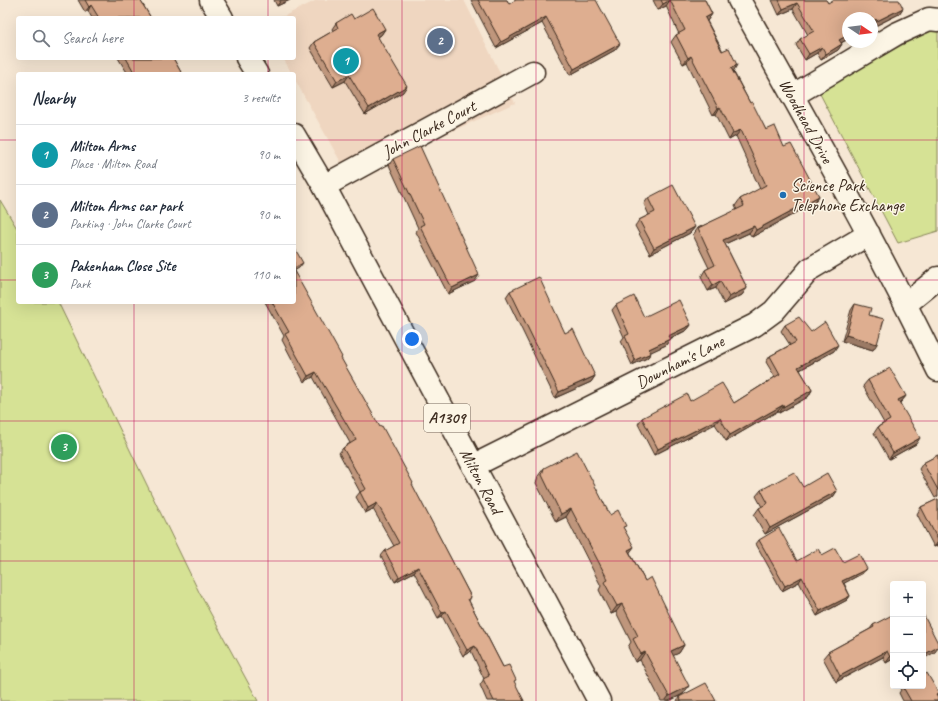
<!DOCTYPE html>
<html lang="en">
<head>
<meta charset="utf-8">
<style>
  body { margin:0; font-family:Caveat,sans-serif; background:#f6f6f7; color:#1f2937 }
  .controls { position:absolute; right:12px; bottom:12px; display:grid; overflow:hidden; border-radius:4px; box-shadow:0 4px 16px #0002 }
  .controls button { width:36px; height:36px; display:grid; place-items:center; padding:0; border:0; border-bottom:1px solid #e0e1e3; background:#fff; color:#1f2937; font:20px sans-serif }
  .compass { position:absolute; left:842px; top:12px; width:36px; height:36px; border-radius:50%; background:#fff; box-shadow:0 4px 16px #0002; rotate:103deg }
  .you { position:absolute; left:412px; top:339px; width:14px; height:14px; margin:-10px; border:3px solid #fff; border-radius:50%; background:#1a73e8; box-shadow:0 0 0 6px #1a73e833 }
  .badge { display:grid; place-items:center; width:26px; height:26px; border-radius:50%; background:#1f6fb2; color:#fff; font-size:13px; font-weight:700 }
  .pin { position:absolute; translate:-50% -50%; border:2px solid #fff; box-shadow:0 1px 4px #0006 }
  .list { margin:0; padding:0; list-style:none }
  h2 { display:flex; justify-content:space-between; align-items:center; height:52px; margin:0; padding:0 16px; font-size:17px }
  h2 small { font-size:13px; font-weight:400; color:#747a83 }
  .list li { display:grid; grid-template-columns:26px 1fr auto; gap:12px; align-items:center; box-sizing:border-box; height:60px; padding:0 16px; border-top:1px solid #e0e1e3 }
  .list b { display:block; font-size:15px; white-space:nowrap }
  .list p { margin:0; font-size:13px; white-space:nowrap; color:#747a83 }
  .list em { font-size:13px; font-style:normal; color:#747a83 }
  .icon { flex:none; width:22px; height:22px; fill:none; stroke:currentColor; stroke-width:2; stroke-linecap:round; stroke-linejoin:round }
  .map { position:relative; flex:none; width:938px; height:701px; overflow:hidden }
  .search { position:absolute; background:#fff; box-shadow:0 4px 16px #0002; left:16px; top:16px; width:280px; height:44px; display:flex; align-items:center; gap:10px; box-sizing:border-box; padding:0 14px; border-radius:4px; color:#747a83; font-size:15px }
  .panel { position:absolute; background:#fff; box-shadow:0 4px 16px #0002; left:16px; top:72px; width:280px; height:232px; border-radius:4px }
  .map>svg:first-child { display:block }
</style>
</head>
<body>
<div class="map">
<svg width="938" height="701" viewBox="0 0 938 701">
  <rect width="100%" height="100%" fill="#f6e7d4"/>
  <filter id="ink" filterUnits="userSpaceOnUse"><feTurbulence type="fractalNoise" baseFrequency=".025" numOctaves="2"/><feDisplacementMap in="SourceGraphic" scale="8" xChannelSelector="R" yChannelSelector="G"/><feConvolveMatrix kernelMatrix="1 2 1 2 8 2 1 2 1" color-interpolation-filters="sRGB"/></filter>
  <g filter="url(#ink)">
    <path fill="#efd6c0" d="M317 0H464L515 103 349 177 294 78V74H292L283 58H294V18H280Z"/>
    <path fill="#d6e295" stroke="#88865a" d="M930 29 938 30V231L898 243 819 92Z
      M0 200 18 230V302H58L199 592 258 701H0Z"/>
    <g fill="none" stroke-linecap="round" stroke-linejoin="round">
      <defs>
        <path id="minor" d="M739 0C807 122 877 244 938 370
          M792 96 896 34 929 19 938 20
          M324 186 533 72
          M906 304 938 278
          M473 466 755 325 774 311 810 269 869 234"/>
        <path id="primary" d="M211 0 222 18
          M247 58 257 74
          M294 135 324 186 599 701"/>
      </defs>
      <use href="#minor" stroke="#3b2a1e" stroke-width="25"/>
      <use href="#primary" stroke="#3b2a1e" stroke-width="25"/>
      <use href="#minor" stroke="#fcf5e5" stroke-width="22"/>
      <use href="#primary" stroke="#fcf5e5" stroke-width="22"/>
    </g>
    <path fill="#bf967c" stroke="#3b2a1e" d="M78 0H140L151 18H92L88 11 85 12Z
      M274 0H290L277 6Z
      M471 0H507L509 4 516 0 615 50 570 75 542 23 496 48Z
      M653 0H705L712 14 707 21 750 103 766 130 784 147 819 196 814 203 752 237 749 233 725 244 747 288 742 295 724 304 716 288 708 291 701 277 705 270 709 268 693 235 698 228 737 210 735 206 740 199 760 189 736 136 729 140 716 114 713 115 687 62 683 64 671 42 676 35 679 34 666 6 658 10Z
      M772 0H826L828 3 903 8 899 14 873 27 872 26 841 43 842 44 838 50 821 60 817 53 805 60 796 45 800 39 808 35 793 9 779 15Z
      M354 19 385 29 381 35 378 37 403 92 365 114 345 81 333 87 310 48 314 42 333 31 332 29 336 23Z
      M118 58H173L182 74H128Z
      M393 159 475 281 448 294 416 232 418 228 389 165Z
      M648 198 695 227 690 233 650 254 635 226 639 220 649 215 644 204Z
      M510 291 565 333 595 376 591 382 555 398 506 297Z
      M265 302H294L341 359 412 485 471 597 469 601 503 667 514 683 524 701H487L480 685 484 679 471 651 463 656 442 616 438 618 414 572 395 582 381 556 385 551 394 546 373 509 365 513 356 497 360 492 339 453 343 448 350 443 313 377 304 382 282 340 284 336Z
      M855 304 869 315 873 350 842 341 851 310Z
      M616 305 644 317 691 325 687 330 670 339 666 345 650 352 651 353 647 358 632 365 621 341 624 337 612 310Z
      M785 325 811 332 834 351 800 370 812 390 808 397 779 413 778 411 726 441 715 424 654 455 638 424 642 418 690 401 734 403 775 377 766 362 770 356 790 345 781 331Z
      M868 380 906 396 901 402 900 403 916 444 889 459 874 433 878 427 884 423 863 386Z
      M938 455V496L935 498 919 469 923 463Z
      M544 468 610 515 624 529 630 553 645 581 684 645 679 653 673 655 683 694 669 701H661L640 660 635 662 628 647 631 642 616 612 611 614 599 590 601 586 566 517 556 522 536 483 538 476Z
      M803 487 837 491 833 497 765 534 754 515 759 508 762 507 756 496 761 490Z
      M938 499V545L934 547 917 514 921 507Z
      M759 540 797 561 822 555 843 562 863 573 844 583 850 596 847 600 817 616 799 582 782 591 756 544Z
      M893 616V659L886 663 883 657 836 682 823 658 828 652 870 629 873 625Z
      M903 687 938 692V694L937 696 938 701H903L899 693Z
      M679 697 716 701H677Z"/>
    <path fill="#9b7a65" stroke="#3b2a1e" d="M281 0H290L277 6Z
      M670 0 666 6 658 10 663 4Z
      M797 3 793 9 779 15 783 9Z
      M91 5 88 11 85 12 89 7Z
      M903 8 899 14 873 27 877 21Z
      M712 14 707 21 700 24 705 18Z
      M546 17 542 23 496 48 501 42Z
      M876 19 872 25V26V22Z
      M385 29 381 35 372 40 376 34Z
      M848 35V39L835 46 839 40Z
      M620 44 615 50 570 75 574 69Z
      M842 44 838 50 821 60 826 54Z
      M822 47 817 53 805 60 809 54Z
      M691 56 687 62 683 64 688 58Z
      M737 65 733 72 731 68Z
      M349 75 345 81 333 87 337 81Z
      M407 86 403 92 365 114 369 108Z
      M720 107 716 114 713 115 718 108Z
      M741 130 736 136 729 140 733 133Z
      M819 196 814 203 752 237 756 230Z
      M754 226 749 233 718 247 723 240Z
      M695 227 690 233 650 254 654 248Z
      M303 263 299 268 294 271V268Z
      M479 275 475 281 448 294 452 288Z
      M720 281 716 288 708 291 713 285Z
      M747 288 742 295 724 304 729 297Z
      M691 325 687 330 664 341 668 336Z
      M846 335 877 344 873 350 842 341Z
      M670 339 666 345 645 355 649 349Z
      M838 345 834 351 794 373 798 367Z
      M651 353 647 358 632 365 635 360Z
      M316 372 313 377 304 382 308 376Z
      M595 376 591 382 555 398 559 392Z
      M812 390 808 397 779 413 783 407Z
      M906 396 901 402 894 406 898 400Z
      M783 405 778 411 726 441 730 435Z
      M720 418 715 424 654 455 658 449Z
      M920 438 916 444 889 459 893 453Z
      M837 491 833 497 765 534 770 528Z
      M377 503 373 509 365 513 368 508Z
      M571 509 566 517 556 522 561 514Z
      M938 542V545L934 547Z
      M634 547 628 555V550Z
      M418 567 414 572 395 582 399 577Z
      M867 569 863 573 839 586 842 581Z
      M802 577 799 582 782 591 785 586Z
      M850 596 847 600 817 616 820 611Z
      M622 604 616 612 611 614 617 606Z
      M446 611 442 616 438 618 442 613Z
      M684 645 679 653 666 659 671 651Z
      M475 646 471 651 463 656 467 650Z
      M938 647V648L935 652 923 659V655Z
      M887 651 883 657 836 682 840 676Z
      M645 652 640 660 635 662 641 654Z
      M893 655V659L886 663 890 657Z
      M689 686 683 694 669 701H665L669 696Z"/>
    <path fill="#deae90" stroke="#3b2a1e" d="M85 0H140L151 18H99L91 5 89 7Z
      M478 0H507L509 4 516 0H596L620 44 574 69 546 17 501 42Z
      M661 0H670L663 4Z
      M670 0H705L712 14 705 18 722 51 729 48 737 65 731 68 750 103 752 102 766 130 775 126 784 147 791 144 819 196 756 230 754 226 723 240 747 288 729 297 720 281 713 285 705 270 715 265 698 228 744 206 740 199 766 185 741 130 733 133 720 107 718 108 691 56 688 58 676 35 685 30Z
      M779 0H826L828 3 833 0H899L903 8 877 21 876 19 872 22V18H848V35L839 40 842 44 826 54 822 47 809 54 800 39 814 31 797 3 783 9Z
      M373 8 385 29 376 34 407 86 369 108 349 75 337 81 314 42 338 28 336 23 351 14 354 19Z
      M126 58H173L182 74H131L134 72Z
      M420 146 479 275 452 288 420 226 424 224 393 159Z
      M673 185 695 227 654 248 639 220 655 212 648 198Z
      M294 247 303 263 294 268Z
      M294 271 342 357 341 358 380 427 382 426 413 483 412 484 471 597 468 599 503 667 509 665 516 680 514 681 524 701H494L483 679 489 676 475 646 467 650 446 611 442 613 418 567 399 577 385 551 399 543 377 503 368 508 360 492 366 489 343 448 356 440 316 372 308 376 285 334 289 332 272 302H294Z
      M539 277 565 333 573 329 595 376 559 392 510 291Z
      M634 296 644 317 679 300 691 325 668 336 670 339 649 349 651 353 635 360 625 336 629 334 616 305Z
      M855 304 871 308 869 315 884 319 877 344 846 335Z
      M799 317 811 332 825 322 838 345 798 367 812 390 783 407V405L730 435 720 418 658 449 642 418 687 394 690 401 722 383 734 403 780 374 770 356 796 342 785 325Z
      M890 368 906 396 898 400 920 438 893 453 878 427 890 420 868 380Z
      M577 451 610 515 618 510 626 526 623 527 634 547 628 550 645 581 651 577 684 645 671 651 689 686 669 696 645 652 641 654 633 639 638 636 622 604 617 606 604 582 608 580 571 509 561 514 542 475 544 468Z
      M938 455V490L923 463Z
      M794 472 803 487 827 473 837 491 770 528 759 508 768 503 761 490Z
      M938 499V540L921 507Z
      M779 528 797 561 818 549 822 555 835 548 843 562 859 554 867 569 842 581 850 596 820 611 802 577 785 586 759 540Z
      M923 614 938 643V647L923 655Z
      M892 615 893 616V655L890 657 887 651 840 676 828 652 874 627 873 625Z
      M927 673 938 692V694L936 695 938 698V701H911L903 687 905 686H923V676Z
      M706 683 716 701H681L679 697Z"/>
  </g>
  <path fill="none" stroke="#c2185b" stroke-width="1" stroke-opacity="0.55" d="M134 0V18M268 0V18M402 0V701M536 0V701M670 0V701M804 0V701M134 58V74M268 58V74M0 140H18M294 140H938M0 280H18M294 280H938M134 302V701M268 302V701M0 421H938M0 561H938"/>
  <circle fill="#1f6fb2" stroke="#fcf5e5" stroke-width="1.5" cx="783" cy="195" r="4"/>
  <g text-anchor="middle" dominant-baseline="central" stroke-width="3" stroke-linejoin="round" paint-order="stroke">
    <rect fill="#fcf5e5" stroke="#75675a" stroke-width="1" x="424" y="404" width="46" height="28" rx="3"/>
    <g font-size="16" font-weight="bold" fill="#3b2a1e">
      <text x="447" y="418">A1309</text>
    </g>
    <g font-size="17" fill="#3b2a1e" stroke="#fcf5e5">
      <text transform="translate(806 121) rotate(61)">Woodhead Drive</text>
      <text transform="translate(429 129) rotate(-28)">John Clarke Court</text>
      <text transform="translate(680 362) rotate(-27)">Downham's Lane</text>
      <text transform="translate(481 481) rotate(62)">Milton Road</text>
    </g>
    <g font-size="17" fill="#3b2a1e" stroke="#fcf5e5" text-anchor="start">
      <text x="791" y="185">Science Park<tspan x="791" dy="20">Telephone Exchange</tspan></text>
    </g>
  </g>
</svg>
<div class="controls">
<button>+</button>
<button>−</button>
<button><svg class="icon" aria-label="locate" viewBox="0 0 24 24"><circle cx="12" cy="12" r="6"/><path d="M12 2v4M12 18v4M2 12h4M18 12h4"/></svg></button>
</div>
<svg class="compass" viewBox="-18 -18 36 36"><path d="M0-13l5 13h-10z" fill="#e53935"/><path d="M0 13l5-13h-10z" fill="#747a83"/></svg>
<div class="you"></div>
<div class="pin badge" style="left:346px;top:61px;background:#0f9aa8">1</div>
<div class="pin badge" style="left:440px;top:41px;background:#5c6f8a">2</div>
<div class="pin badge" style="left:64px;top:447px;background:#2e9e5b">3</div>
<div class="search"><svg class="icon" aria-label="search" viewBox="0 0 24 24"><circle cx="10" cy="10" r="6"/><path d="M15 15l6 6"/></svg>Search here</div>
<section class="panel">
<h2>Nearby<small>3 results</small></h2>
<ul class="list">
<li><span class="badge" style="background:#0f9aa8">1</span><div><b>Milton Arms</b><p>Place · Milton Road</p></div><em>90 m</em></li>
<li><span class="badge" style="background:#5c6f8a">2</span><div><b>Milton Arms car park</b><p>Parking · John Clarke Court</p></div><em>90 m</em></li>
<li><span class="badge" style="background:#2e9e5b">3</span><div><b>Pakenham Close Site</b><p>Park</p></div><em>110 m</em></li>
</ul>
</section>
</div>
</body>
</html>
